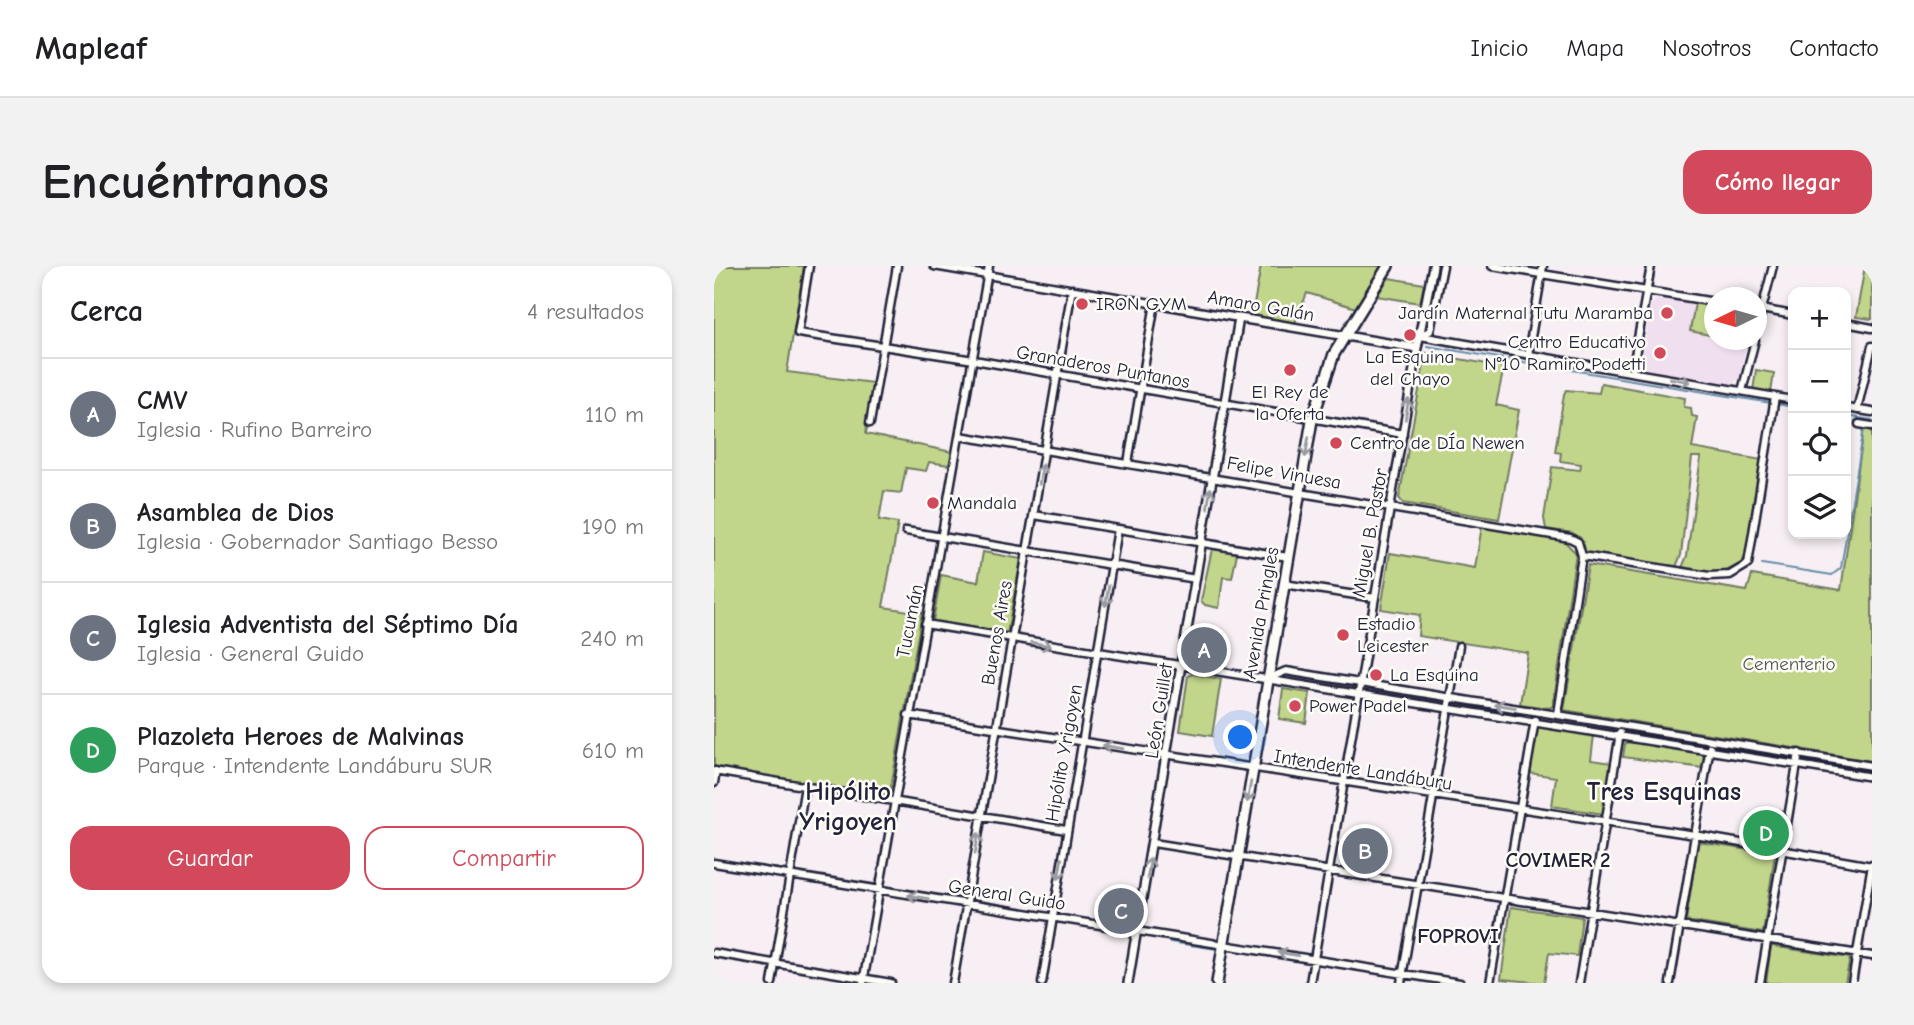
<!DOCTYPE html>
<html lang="es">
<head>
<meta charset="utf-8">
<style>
  body { margin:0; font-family:"Comic Neue",sans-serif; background:#f2f2f2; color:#202124 }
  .controls { position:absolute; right:21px; top:21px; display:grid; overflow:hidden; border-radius:14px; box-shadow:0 4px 10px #0003 }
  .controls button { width:63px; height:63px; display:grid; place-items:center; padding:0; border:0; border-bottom:2px solid #e0e0e0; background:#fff; color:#202124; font:35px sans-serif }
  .compass { position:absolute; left:990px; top:21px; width:63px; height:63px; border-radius:50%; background:#fff; box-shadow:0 4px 10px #0003; rotate:265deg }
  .you { position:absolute; left:527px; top:472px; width:24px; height:24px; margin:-18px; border:5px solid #fff; border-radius:50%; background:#1a73e8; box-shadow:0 0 0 10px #1a73e833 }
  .badge { display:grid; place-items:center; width:46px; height:46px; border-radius:50%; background:#d1495b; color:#fff; font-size:23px; font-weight:700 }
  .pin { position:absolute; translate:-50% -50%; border:4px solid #fff; box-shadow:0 2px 7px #0006 }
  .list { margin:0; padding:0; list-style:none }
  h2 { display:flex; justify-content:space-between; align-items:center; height:91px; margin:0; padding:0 28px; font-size:30px }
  h2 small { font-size:23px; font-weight:400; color:#757577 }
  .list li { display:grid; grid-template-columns:46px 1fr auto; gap:21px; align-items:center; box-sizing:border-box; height:112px; padding:0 28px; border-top:2px solid #e0e0e0 }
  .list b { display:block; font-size:26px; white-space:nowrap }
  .list p { margin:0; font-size:23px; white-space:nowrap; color:#757577 }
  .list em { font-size:23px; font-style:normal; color:#757577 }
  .actions { display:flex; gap:14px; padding:21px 28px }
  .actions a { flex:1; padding:16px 0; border:2px solid #d1495b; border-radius:21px; text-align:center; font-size:24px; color:#d1495b }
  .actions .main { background:#d1495b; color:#fff }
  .icon { flex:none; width:38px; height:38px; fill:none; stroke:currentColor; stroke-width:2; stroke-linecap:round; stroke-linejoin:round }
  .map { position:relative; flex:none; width:1158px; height:717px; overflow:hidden; border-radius:21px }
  header { display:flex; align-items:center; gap:42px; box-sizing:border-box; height:98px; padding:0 35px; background:#fff; border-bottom:2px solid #e0e0e0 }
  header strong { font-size:33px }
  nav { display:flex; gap:38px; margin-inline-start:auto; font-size:24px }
  .intro { display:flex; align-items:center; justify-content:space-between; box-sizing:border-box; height:168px; padding:0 42px }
  h1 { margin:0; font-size:49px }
  .button { padding:18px 32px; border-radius:21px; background:#d1495b; color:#fff; font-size:24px; font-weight:700 }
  main { display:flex; gap:42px; padding:0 42px }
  aside { flex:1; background:#fff; border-radius:21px; box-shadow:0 4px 10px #0003 }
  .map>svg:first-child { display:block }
</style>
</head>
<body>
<header>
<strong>Mapleaf</strong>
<nav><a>Inicio</a><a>Mapa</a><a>Nosotros</a><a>Contacto</a></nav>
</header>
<div class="intro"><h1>Encuéntranos</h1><a class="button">Cómo llegar</a></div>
<main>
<aside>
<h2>Cerca<small>4 resultados</small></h2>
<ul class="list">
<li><span class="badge" style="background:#6b7280">A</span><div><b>CMV</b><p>Iglesia · Rufino Barreiro</p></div><em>110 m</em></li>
<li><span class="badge" style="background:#6b7280">B</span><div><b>Asamblea de Dios</b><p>Iglesia · Gobernador Santiago Besso</p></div><em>190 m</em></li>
<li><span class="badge" style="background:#6b7280">C</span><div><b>Iglesia Adventista del Séptimo Día</b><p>Iglesia · General Guido</p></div><em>240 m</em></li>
<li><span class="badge" style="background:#2e9e5b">D</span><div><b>Plazoleta Heroes de Malvinas</b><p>Parque · Intendente Landáburu SUR</p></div><em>610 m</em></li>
</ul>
<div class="actions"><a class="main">Guardar</a><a>Compartir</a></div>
</aside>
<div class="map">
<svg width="1158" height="717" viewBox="0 0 1158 717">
  <rect width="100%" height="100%" fill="#f7eff3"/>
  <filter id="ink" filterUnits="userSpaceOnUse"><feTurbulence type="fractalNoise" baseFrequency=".0143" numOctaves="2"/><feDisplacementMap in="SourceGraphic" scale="14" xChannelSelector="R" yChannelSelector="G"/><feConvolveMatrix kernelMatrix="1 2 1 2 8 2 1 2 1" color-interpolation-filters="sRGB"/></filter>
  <g filter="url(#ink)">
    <path fill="#f0dfef" d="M942 34 981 37 976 65 1000 70 1001 74 1033 75 1025 113 1018 118 930 103 927 100 937 39Z"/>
    <path fill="#c2d68b" stroke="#727c63" stroke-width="2" d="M0 0H90L73 106 159 117 152 168 238 186 235 199 215 196 212 205 192 202 187 227 170 225 165 254 184 257 169 341 208 347 175 532 0 506Z
      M547 0H668L642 42 593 27 581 57 538 49Z
      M1151 0H1158V53L1142 51Z
      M675 12 710 18 706 37 663 30Z
      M981 37 1000 40V70L976 65Z
      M712 87 790 101 782 139 805 144 785 253 689 237 685 232Z
      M1042 104 1060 107 1057 127 1039 125Z
      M887 117 971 132 970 141 977 142 978 150 983 151 978 182 1048 194 1032 290 1026 298 1008 307 967 304 973 290 987 191H978L967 289 961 303 881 291 871 286 859 267 832 263 830 252 838 201 866 204 867 198 846 195 847 187 841 186 850 128 852 124 885 127Z
      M1150 162 1158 164V495L850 444 874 299 1033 325 1038 309 1127 324Z
      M768 260 848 273 862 287 839 440 835 442 806 438 814 387 704 370 706 349 667 343 676 287 761 302Z
      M498 283 523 287 518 312 509 311 505 342 491 339 487 335Z
      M269 286 307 293 293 368 219 355 227 309 264 316Z
      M478 408 507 413 498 470 466 465 474 410Z
      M569 423 596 427 592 457 565 453Z
      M822 460 880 469 877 494 898 497 890 548 838 540 842 511 815 507Z
      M916 475 986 486 990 490 989 502 909 491 911 478Z
      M1051 542 1070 545 1064 580 1035 575 1038 558 1048 559Z
      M984 576 1061 588 1049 667 972 655Z
      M797 641 868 651 863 690 835 687 830 717 787 713Z
      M1057 680 1136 692 1131 717H1052Z"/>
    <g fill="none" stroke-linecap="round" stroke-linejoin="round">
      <path stroke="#658da9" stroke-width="2" d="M713 80 1057 137
        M1063 138 1079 141
        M1132 150 1158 154
        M1048 298 1118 309 1127 302 1150 162
        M456 676 503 683
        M514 684 558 691"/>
      <defs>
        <path id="minor" d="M95 0 84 67 260 94 689 168
          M220 0 525 52
          M778 0 1001 36
          M1042 42 1079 49
          M1132 57 1158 62
          M1042 67 1059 0
          M707 69 716 65 729 0
          M706 70 1079 134
          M814 89 829 0
          M918 106 937 0
          M1028 125 1041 74
          M1132 142 1158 146
          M1143 144 1158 80
          M156 157 183 0
          M1145 158 1158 160
          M246 170 856 272 864 276 868 290 844 448
          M414 197 441 37
          M320 249 574 291
          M192 265 482 313
          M868 290 995 310 1016 309 1034 298 1061 131
          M570 318 661 332
          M211 358 1158 511
          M553 413 572 405 1158 500
          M194 449 981 569 1158 600
          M0 505 352 564
          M0 517 2 505
          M439 577 1158 690
          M0 597 746 717
          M0 687 177 717
          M58 717 91 520
          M149 717 275 0
          M239 717 358 23
          M328 717 404 263
          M596 717 703 82
          M687 717 745 380
          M776 717 821 454
          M865 717 906 467
          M956 717 996 481
          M1046 717 1085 487
          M1138 717 1158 598"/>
        <path id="tertiary" d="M414 717 525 52 703 82 719 0"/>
        <path id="secondary" d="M503 717 598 154 620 88 674 0"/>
      </defs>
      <use href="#minor" stroke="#22223b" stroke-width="11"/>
      <use href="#tertiary" stroke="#22223b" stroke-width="12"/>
      <use href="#secondary" stroke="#22223b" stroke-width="14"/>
      <use href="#minor" stroke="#fdfcf7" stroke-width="6"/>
      <use href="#tertiary" stroke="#fdfcf7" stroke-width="7"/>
      <use href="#secondary" stroke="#fdfcf7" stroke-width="9"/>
    </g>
    <defs><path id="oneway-shaft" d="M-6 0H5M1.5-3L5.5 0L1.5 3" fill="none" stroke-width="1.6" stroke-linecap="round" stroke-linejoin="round" transform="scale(1.75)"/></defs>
    <g stroke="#9a9aa2">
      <use href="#oneway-shaft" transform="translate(966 114) rotate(10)"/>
      <use href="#oneway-shaft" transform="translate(693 143) rotate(-81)"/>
      <use href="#oneway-shaft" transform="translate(593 181) rotate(100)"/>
      <use href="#oneway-shaft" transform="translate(327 208) rotate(-80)"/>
      <use href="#oneway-shaft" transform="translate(495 232) rotate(-81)"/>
      <use href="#oneway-shaft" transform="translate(393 330) rotate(100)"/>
      <use href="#oneway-shaft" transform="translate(327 378) rotate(10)"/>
      <use href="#oneway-shaft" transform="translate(791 440) rotate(-171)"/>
      <use href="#oneway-shaft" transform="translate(399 481) rotate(-171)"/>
      <use href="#oneway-shaft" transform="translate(535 526) rotate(100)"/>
      <use href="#oneway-shaft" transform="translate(263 577) rotate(-80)"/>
      <use href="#oneway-shaft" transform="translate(435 602) rotate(-80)"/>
      <use href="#oneway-shaft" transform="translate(346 603) rotate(99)"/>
      <use href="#oneway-shaft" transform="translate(204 631) rotate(-171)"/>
      <use href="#oneway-shaft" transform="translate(574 688) rotate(-171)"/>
    </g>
  </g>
  <g fill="#d1495b" stroke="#fdfcf7" stroke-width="2.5">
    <circle cx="368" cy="38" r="7"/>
    <circle cx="953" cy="47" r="7"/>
    <circle cx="696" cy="69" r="7"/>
    <circle cx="946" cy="87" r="7"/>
    <circle cx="576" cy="104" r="7"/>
    <circle cx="622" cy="177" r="7"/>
    <circle cx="219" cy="237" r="7"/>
    <circle cx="629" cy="369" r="7"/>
    <circle cx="662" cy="409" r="7"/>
    <circle cx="581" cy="440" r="7"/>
  </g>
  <g text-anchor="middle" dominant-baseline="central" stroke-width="5" stroke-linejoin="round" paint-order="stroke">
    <g font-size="19" fill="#22223b" stroke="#fdfcf7" text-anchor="start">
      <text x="382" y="38">IRON GYM</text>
      <text x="939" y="47" text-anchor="end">Jardín Maternal Tutu Maramba</text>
      <text x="932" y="76" text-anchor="end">Centro Educativo<tspan x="932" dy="22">N°10 Ramiro Podetti</tspan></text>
      <text x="696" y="91" text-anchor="middle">La Esquina<tspan x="696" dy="22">del Chayo</tspan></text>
      <text x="576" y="126" text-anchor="middle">El Rey de<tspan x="576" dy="22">la Oferta</tspan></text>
      <text x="636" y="177">Centro de DÍa Newen</text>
      <text x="233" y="237">Mandala</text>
      <text x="643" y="358">Estadio<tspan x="643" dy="22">Leicester</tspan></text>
      <text x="676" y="409">La Esquina</text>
      <text x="595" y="440">Power Padel</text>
    </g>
    <g font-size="19" fill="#22223b" stroke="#fdfcf7">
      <text transform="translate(547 40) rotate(10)">Amaro Galán</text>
      <text transform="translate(389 101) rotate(10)">Granaderos Puntanos</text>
      <text transform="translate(570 207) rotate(10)">Felipe Vinuesa</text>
      <text transform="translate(656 267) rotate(-80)">Miguel B. Pastor</text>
      <text transform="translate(547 347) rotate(-80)">Avenida Pringles</text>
      <text transform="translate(196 355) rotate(-79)">Tucumán</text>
      <text transform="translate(283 367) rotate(-80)">Buenos Aires</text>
      <text transform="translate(445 445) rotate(-81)">León Guillet</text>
      <text transform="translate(350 487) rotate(-80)">Hipólito Yrigoyen</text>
      <text transform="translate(649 504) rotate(9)">Intendente Landáburu</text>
      <text transform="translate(293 629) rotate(9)">General Guido</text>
    </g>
    <g font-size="19" fill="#525853" stroke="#fdfcf7">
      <text x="1075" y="398">Cementerio</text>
    </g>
    <g font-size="21" font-weight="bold" fill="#22223b" stroke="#fdfcf7">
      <text x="844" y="594">COVIMER 2</text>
      <text x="744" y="670">FOPROVI</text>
    </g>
    <g font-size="26" font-weight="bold" fill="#22223b" stroke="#fdfcf7">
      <text x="134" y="526">Hipólito<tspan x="134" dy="30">Yrigoyen</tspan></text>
      <text x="950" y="526">Tres Esquinas</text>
    </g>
  </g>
</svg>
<div class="controls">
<button>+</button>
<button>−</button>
<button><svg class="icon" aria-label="locate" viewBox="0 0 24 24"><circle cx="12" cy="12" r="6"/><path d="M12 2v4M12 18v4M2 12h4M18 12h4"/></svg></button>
<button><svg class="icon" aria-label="layers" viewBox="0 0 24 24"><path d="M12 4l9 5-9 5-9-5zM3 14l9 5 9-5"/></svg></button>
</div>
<svg class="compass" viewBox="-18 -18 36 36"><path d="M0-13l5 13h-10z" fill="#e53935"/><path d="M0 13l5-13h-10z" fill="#757577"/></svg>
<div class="you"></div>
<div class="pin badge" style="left:490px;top:384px;background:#6b7280">A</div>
<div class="pin badge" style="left:651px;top:585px;background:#6b7280">B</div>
<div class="pin badge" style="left:407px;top:645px;background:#6b7280">C</div>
<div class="pin badge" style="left:1052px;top:567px;background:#2e9e5b">D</div>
</div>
</main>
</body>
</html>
